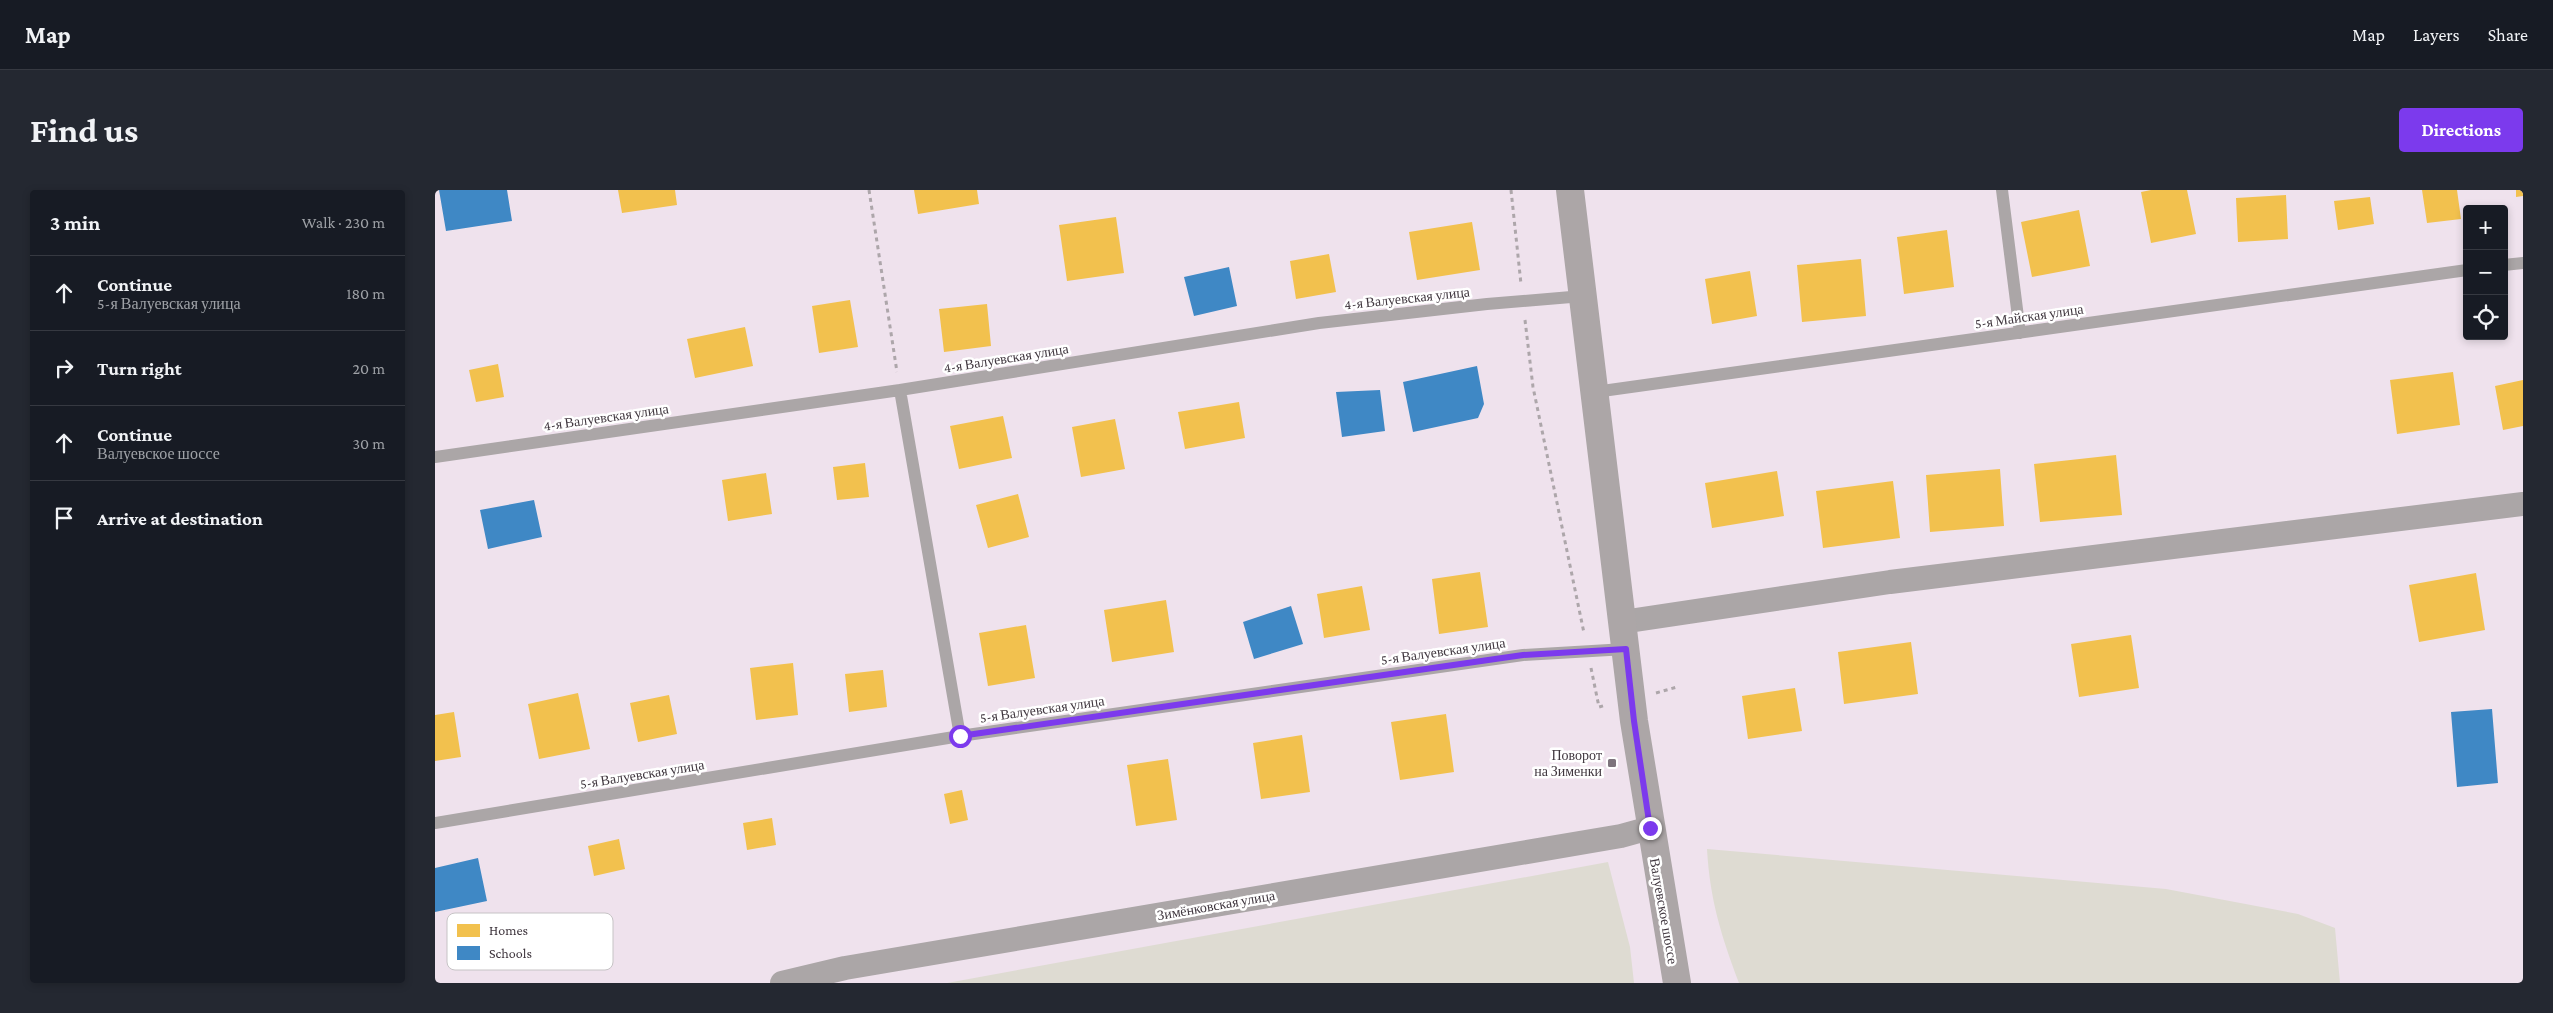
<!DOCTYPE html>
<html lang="en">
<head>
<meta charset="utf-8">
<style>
  body { margin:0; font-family:"Crimson Pro",serif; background:#242831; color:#f1f3f6 }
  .controls { position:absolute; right:15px; top:15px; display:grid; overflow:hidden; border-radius:5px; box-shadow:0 2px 8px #0003 }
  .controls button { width:45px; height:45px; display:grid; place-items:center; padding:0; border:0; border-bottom:1px solid #363941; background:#171b24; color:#f1f3f6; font:25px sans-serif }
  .stop { position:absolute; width:15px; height:15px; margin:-11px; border:4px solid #7c3aed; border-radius:50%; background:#fff }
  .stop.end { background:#7c3aed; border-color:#fff; box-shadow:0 1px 5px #0008 }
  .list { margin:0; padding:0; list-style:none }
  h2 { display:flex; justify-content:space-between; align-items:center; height:65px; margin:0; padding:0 20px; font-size:21px }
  h2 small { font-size:16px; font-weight:400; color:#9ea1a6 }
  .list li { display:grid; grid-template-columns:32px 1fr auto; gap:15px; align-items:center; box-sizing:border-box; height:75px; padding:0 20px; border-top:1px solid #363941 }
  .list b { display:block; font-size:19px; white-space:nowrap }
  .list p { margin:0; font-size:16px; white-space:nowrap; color:#9ea1a6 }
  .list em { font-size:16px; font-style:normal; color:#9ea1a6 }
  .icon { flex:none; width:28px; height:28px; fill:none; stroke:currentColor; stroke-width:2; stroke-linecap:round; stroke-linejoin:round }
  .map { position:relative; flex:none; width:2088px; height:793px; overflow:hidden; border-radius:5px }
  header { display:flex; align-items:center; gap:30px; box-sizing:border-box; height:70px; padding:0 25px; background:#171b24; border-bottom:1px solid #363941 }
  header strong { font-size:24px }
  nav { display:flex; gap:28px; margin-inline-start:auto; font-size:18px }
  .intro { display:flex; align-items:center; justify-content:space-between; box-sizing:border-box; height:120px; padding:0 30px }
  h1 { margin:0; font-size:35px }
  .button { padding:12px 22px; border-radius:5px; background:#7c3aed; color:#fff; font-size:18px; font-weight:700 }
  main { display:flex; gap:30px; padding:0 30px }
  aside { flex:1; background:#171b24; border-radius:5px; box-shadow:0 2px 8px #0003 }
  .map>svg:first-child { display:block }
</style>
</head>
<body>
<header>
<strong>Map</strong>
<nav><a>Map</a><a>Layers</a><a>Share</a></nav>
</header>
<div class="intro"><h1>Find us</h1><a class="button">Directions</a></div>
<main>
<aside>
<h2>3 min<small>Walk · 230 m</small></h2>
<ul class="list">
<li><svg class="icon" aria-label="ahead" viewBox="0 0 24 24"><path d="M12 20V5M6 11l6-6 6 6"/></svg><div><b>Continue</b><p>5-я Валуевская улица</p></div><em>180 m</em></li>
<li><svg class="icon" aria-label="right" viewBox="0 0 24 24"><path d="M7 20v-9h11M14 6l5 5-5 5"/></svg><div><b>Turn right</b></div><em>20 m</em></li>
<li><svg class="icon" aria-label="ahead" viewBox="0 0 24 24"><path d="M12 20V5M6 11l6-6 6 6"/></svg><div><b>Continue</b><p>Валуевское шоссе</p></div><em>30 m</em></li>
<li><svg class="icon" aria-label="arrive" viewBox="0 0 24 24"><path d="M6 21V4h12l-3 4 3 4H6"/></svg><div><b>Arrive at destination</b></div></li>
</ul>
</aside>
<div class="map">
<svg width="2088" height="793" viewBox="0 0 2088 793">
  <rect width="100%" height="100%" fill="#efe2ed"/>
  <path fill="#dedbd2" d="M1272 659 1731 699 1863 724 1900 738 1905 793H1304C1286 745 1275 710 1272 659Z
    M1173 672 1195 757 1199 793H512Z"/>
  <path fill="#f2c14e" d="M183 0H240L242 15 187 23Z
    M479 0H542L544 14 483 24Z
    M1716 0H1752L1761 44 1716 53 1706 2Z
    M1987 0H2022L2026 29 1992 33Z
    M2081 0H2088V6L2081 7Z
    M1851 5 1853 49 1803 52 1801 8Z
    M1935 7 1939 34 1903 40 1899 11Z
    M1644 20 1655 76 1597 87 1586 32Z
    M681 27 689 83 632 91 624 35Z
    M1037 32 1045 80 982 90 974 42Z
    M1512 40 1519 97 1469 104 1462 47Z
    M894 64 901 102 861 109 855 71Z
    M1426 69 1431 126 1367 132 1362 75Z
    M1315 81 1322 126 1277 134 1270 89Z
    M415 110 423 157 384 163 377 116Z
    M552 114 556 156 509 162 504 119Z
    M310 137 318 176 260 188 252 149Z
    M63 174 69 207 41 212 34 180Z
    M2018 182 2025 235 1962 244 1955 190Z
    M2088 190V236L2068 240 2060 196Z
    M804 212 810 248 750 259 743 222Z
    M568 226 577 268 524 279 515 236Z
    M680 229 690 279 646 287 637 237Z
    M1681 265 1687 325 1605 332 1599 274Z
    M430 273 434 307 402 310 398 277Z
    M1565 279 1569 336 1495 342 1491 285Z
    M1342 281 1349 326 1277 338 1270 293Z
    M331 283 337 324 293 331 287 290Z
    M1458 291 1465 348 1388 358 1381 301Z
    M583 304 594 347 553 358 541 315Z
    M1045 382 1053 437 1004 444 997 389Z
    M2041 383 2050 440 1984 452 1974 395Z
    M927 396 935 440 889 448 882 404Z
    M731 410 739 462 677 472 669 420Z
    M591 435 600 488 553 496 544 443Z
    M1696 445 1704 498 1644 507 1636 454Z
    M1476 452 1483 504 1409 514 1403 462Z
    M358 473 363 525 321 530 315 478Z
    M448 480 452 517 414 522 410 484Z
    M1360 498 1367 541 1313 549 1307 506Z
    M143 503 155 559 104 569 93 514Z
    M234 505 242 544 203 552 195 513Z
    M19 522 26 567 0 571V525Z
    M1011 524 1019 582 965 590 956 532Z
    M867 545 875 602 826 609 818 553Z
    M733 569 742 630 701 636 692 575Z
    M527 600 533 630 515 634 509 604Z
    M337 628 341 655 312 660 308 633Z
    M184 649 190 679 159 686 153 656Z"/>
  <path fill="#3f88c5" d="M4 0H72L77 31 11 41Z
    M794 77 802 116 759 126 749 87Z
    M1042 176 1049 214 1043 228 978 242 968 192Z
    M945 200 950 241 907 247 901 202Z
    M99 310 107 347 53 359 45 320Z
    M856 416 868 454 819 469 808 432Z
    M2057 519 2063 593 2022 597 2016 522Z
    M43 668 52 711 0 722V678Z"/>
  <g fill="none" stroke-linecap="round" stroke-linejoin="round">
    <path stroke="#ada6aa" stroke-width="3" stroke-dasharray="4 4" stroke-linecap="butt" d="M434 0 462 182
      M1076 0 1086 94
      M1090 130 1098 197 1149 443
      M1156 478 1164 517 1171 515
      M1221 503 1242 497"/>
    <path stroke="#aba6a7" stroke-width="12" d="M1567 0 1585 143
      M2069 75 2088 73
      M465 200 525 546
      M1160 202 2032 80
      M0 267 465 200 884 133 1052 114 1148 106
      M0 633 525 546 1088 465 1191 459"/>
    <path stroke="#aba6a7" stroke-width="24" d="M1187 432 1455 392 2088 314
      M347 793 410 778 1186 646 1215 638"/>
    <path stroke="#aca6a7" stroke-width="28" d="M1135 0 1199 531 1242 793"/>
  </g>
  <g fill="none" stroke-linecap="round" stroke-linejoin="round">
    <path stroke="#7c3aed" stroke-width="6" d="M525 546 1088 465 1191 459 1199 531 1215 638"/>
  </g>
  <rect fill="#7d737c" stroke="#fff" stroke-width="2" x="1172" y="568" width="10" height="10" rx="2.5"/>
  <g text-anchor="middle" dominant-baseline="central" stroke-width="5" stroke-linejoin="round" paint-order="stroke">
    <g font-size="14" fill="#40373f" stroke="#fff">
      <text transform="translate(972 108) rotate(-6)">4-я Валуевская улица</text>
      <text transform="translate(1594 126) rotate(-8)">5-я Майская улица</text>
      <text transform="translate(571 168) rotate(-9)">4-я Валуевская улица</text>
      <text transform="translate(171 227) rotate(-8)">4-я Валуевская улица</text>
      <text transform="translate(1008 461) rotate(-8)">5-я Валуевская улица</text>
      <text transform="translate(607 519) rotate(-8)">5-я Валуевская улица</text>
      <text transform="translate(207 584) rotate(-9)">5-я Валуевская улица</text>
      <text transform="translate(781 715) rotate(-10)">Зимёнковская улица</text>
      <text transform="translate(1229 721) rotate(80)">Валуевское шоссе</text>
    </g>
    <g font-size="14" fill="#40373f" stroke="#fff" text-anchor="end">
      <text x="1167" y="565">Поворот<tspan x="1167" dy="16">на Зименки</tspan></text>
    </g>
  </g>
  <rect x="12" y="723" width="166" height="57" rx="8" fill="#fff" stroke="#c6c3c5" stroke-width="1"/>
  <rect x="22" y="734" width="23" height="13" fill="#f2c14e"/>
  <rect x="22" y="756" width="23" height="14" fill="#3f88c5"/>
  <g font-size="14" fill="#40373f">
    <text x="54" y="745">Homes</text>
    <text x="54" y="768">Schools</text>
  </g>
</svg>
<div class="controls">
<button>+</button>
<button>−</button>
<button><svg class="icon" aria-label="locate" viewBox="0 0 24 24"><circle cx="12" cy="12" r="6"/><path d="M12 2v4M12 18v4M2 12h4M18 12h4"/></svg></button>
</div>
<div class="stop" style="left:525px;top:546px"></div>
<div class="stop end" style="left:1215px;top:638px"></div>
</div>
</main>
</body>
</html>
